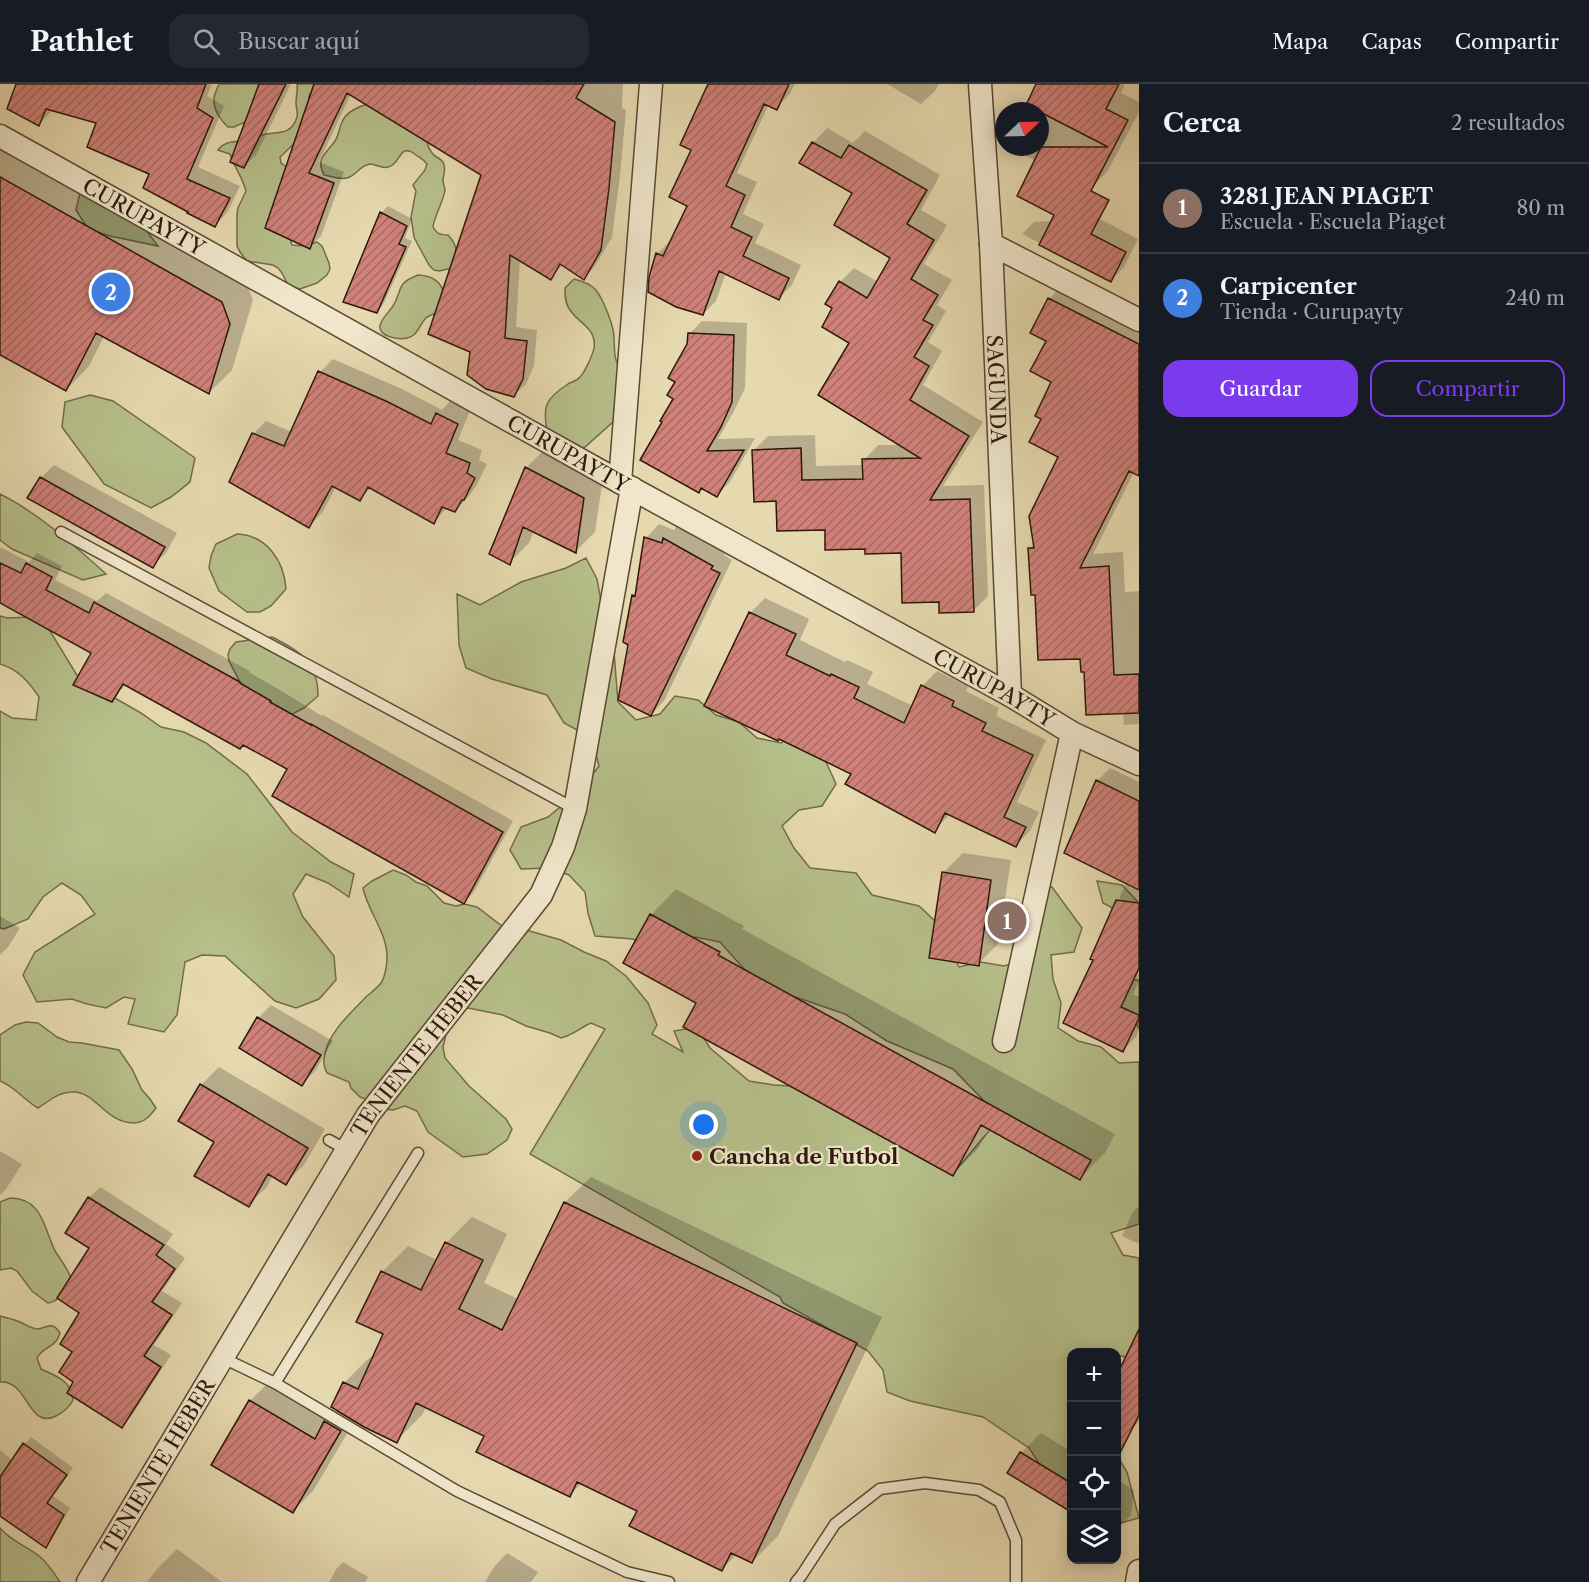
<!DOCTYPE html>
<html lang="es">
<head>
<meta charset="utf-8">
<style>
  body { margin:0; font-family:"Libre Caslon Text",serif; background:#242831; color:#f1f3f6 }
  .controls { position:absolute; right:18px; bottom:18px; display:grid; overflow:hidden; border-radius:12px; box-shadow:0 3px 15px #0003 }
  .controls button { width:54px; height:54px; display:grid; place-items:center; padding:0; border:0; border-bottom:2px solid #363941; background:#171b24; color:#f1f3f6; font:30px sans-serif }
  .compass { position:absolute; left:995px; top:18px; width:54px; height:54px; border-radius:50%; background:#171b24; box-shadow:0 3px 15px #0003; rotate:67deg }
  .you { position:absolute; left:704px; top:1041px; width:21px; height:21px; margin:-15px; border:4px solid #fff; border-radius:50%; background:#1a73e8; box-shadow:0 0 0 9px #1a73e833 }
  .badge { display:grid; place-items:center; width:39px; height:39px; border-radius:50%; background:#7c3aed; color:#fff; font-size:20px; font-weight:700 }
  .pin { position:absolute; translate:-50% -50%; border:3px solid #fff; box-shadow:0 2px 6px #0006 }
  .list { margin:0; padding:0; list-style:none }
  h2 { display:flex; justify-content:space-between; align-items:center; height:78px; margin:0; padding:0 24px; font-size:26px }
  h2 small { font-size:20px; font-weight:400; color:#9ea1a6 }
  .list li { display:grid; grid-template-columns:39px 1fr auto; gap:18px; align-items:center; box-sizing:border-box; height:90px; padding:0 24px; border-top:2px solid #363941 }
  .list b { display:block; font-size:22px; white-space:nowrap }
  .list p { margin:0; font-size:20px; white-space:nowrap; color:#9ea1a6 }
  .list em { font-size:20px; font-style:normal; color:#9ea1a6 }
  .actions { display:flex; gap:12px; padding:18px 24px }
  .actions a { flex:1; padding:14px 0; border:2px solid #7c3aed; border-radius:18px; text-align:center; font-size:21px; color:#7c3aed }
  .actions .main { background:#7c3aed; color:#fff }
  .icon { flex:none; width:33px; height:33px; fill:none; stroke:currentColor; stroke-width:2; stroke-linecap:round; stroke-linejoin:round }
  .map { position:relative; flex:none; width:1139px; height:1498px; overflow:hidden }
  header { display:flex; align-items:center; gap:36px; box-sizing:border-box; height:84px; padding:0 30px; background:#171b24; border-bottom:2px solid #363941 }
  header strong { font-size:28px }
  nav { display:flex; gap:33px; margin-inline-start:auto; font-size:21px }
  .search { width:420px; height:54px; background:#242831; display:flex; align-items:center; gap:15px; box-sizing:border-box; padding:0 21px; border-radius:18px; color:#9ea1a6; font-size:22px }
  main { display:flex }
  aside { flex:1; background:#171b24 }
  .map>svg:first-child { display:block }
</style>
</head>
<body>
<header>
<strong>Pathlet</strong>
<div class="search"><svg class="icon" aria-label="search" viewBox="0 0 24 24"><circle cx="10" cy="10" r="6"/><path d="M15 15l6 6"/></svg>Buscar aquí</div>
<nav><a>Mapa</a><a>Capas</a><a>Compartir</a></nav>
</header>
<main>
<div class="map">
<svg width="1139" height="1498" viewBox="0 0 1139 1498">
  <defs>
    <pattern id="building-hatch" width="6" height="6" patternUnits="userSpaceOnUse" patternTransform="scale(1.5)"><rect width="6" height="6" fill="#d0817a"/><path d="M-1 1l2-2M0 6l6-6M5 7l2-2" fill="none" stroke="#a96962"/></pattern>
  </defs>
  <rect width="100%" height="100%" fill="#e6d9af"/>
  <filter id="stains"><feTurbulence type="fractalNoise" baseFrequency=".00333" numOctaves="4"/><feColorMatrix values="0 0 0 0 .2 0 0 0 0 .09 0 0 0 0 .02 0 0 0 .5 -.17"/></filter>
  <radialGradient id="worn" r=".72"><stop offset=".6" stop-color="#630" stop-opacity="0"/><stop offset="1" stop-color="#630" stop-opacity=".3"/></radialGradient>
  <path fill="#b6bf8a" stroke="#726c4a" stroke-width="1.5" d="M219 0H269L245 38 234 43H228C221 37 213 25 214 15 214 10 217 5 219 0Z
    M297 0H315L309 12 308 23 297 57 280 73 281 79 291 86 289 152 292 161 305 162 317 158 322 162 329 179 330 185 327 191 317 199 300 205 288 201 282 189 278 184 273 181 247 177 240 168 237 162V130L238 124 246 107C243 94 234 83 230 70L218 66C225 57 233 58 244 57 252 57 258 51 266 50 280 48 292 50 297 33 298 28 296 24 296 19 296 12 298 7 297 0Z
    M369 20 426 46C426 53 427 63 432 69 435 73 440 74 443 78 447 85 443 90 443 97 443 100 445 103 445 106 443 119 435 130 433 143 437 150 440 151 448 151 459 163 457 169 452 184L439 187 434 186 429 181 417 159 414 153 411 133 416 107 413 101 425 86 427 80C423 75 420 74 416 71 399 57 401 81 388 83 382 85 376 80 370 80 360 81 356 92 347 94 340 96 330 92 324 91 315 74 327 69 335 57 339 51 339 44 342 38 346 28 359 22 369 20Z
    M81 104 125 118 158 162 110 152 88 145 76 126Z
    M418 191C435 192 440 198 446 212L439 228C434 230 429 231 426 234 419 241 418 252 407 254 399 256 379 253 380 242 381 235 389 228 393 222 403 206 395 200 418 191Z
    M574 195C582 197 589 199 595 205 603 214 614 242 614 254 615 271 613 274 623 290L614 337 585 363 574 368 547 346C542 321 547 314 568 300 572 298 578 296 580 293 585 288 593 270 594 264 597 244 579 240 570 226 565 220 565 211 565 204Z
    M90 311 113 317 195 374 190 398 171 413 151 424 104 400 62 343 65 318Z
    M0 410C38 429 74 461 106 490L83 496 12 465 0 456Z
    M237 450C266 451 284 476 286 505L271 522 260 528H247L219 507 209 484 211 472 216 460Z
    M586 474 597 495 606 545 614 568 618 618 636 636 660 630 675 612 698 616 716 631 739 638 757 654 781 659 799 645 826 678 836 700 822 722 799 726 782 742 794 764 810 784 856 789 872 811 919 822 936 838 959 883 981 878 1004 882 1027 875 1028 804 1052 803 1082 844 1074 868 1051 871 1053 895 1061 919 1058 944 1078 957 1101 963 1119 979 1139 978V1140L1111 1149 1123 1171 1139 1174V1276L1117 1271 1116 1268H1072L1071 1418 1054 1402 1029 1364 983 1333 910 1317 887 1308 883 1286 868 1267 783 1219 780 1213 530 1070 605 945 591 939C580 944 573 951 561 954L550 949 526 942 503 931 468 924 458 931 446 951 443 963 445 974 469 1002 506 1035 512 1045 507 1056 487 1070 463 1073 428 1048 417 1027 405 1022 393 1026 381 1025 371 1017 360 1013 351 1004 349 998 327 989C325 985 323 980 324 975 327 949 350 930 367 912 372 908 377 904 381 899 385 893 387 881 387 873 387 848 368 828 363 804L372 797 393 786 406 791 416 798 427 802 444 819 456 822 464 820 477 823 502 842 526 846 561 856 584 868 606 877 626 892 648 919 657 941 652 950 683 968 674 947 697 943 710 964 749 997 774 1001 825 1004 956 1086 994 1041 986 1019 953 985 887 957 845 930 775 906 752 894 720 858 695 853 676 867 653 868 633 855 595 852 588 829 585 808 569 791 548 784 521 785 510 766 521 743 548 733 581 706 599 682 592 654 564 639 547 611 492 595 466 584 459 561 457 510 480 521 521 498 566 484Z
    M0 532 7 534 31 533 50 547 78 593 141 629 161 643 184 648 206 659 247 690 292 748 331 778 354 790 349 813 328 799 306 790 293 810 303 833 334 872 336 896 319 915 296 924 275 917 225 872 202 871 185 878 177 931 164 948 128 940 135 915 124 913 106 924 87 920 72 915 37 918 23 891 35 868 95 830 81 811 62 799 43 813 28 835 4 845 0 844V627L12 634 36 636 39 613C29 598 18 585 0 580Z
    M272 553C300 567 318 578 318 612L304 624 289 632 241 600 229 577 228 571 230 565 236 558Z
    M1097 797 1122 801 1139 819V845L1124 830 1103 819Z
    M1139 896V944L1118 919 1116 897Z
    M26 938 38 939 57 953 69 958 82 959 119 966 132 985 142 1006 150 1015 156 1024C150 1032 144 1039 134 1039 105 1039 96 1007 72 1008 59 1008 49 1017 38 1024 24 1016 14 1002 0 997V951L15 941Z
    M10 1114C43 1114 44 1145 55 1167 61 1177 68 1184 71 1195 65 1206 61 1217 48 1219L32 1207 17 1187 11 1184 0 1186V1118Z
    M0 1232C7 1234 14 1235 20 1238 25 1240 31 1245 38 1245 49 1243 52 1237 60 1249 59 1252 58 1255 56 1257 50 1265 42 1264 37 1274L41 1285C56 1292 71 1296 73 1316 69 1324 64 1328 56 1332 27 1346 29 1296 0 1298Z
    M1116 1370 1127 1388 1139 1434 1117 1440Z
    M0 1444C11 1457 26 1462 39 1472 48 1479 54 1489 60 1498H0Z"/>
  <path fill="#0003" d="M17 0H212L207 12 224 22 198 83 240 102 227 129 215 141 151 89 98 38 52 26 50 29 39 40Z
    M260 0H291L256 71 244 82Z
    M316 0H623L622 24 626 26 620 92 612 153 595 182 584 194 563 180 551 194 520 175 516 243 537 246 534 282 526 300 514 311 472 267 483 91 351 10 319 78 344 88 321 152 310 163 267 143Z
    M710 0H795L789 11 776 24 769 20 737 89 757 98 743 130 764 140 755 159 801 181 792 201 779 214 726 189 716 217 703 230 657 170 670 157 671 158 689 121 693 66Z
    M887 0H939L935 7 921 20Z
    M1038 0H1125L1121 9 1139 18V28L1107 88 1091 104 1026 72 1031 63H1040V45L1047 30Z
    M827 44 853 59 865 47 940 91 921 126 947 141 924 180 952 196 937 221 946 227 928 258 942 267 923 301 983 338 943 402 984 401 988 512 974 526 940 516 903 467 866 464 826 445 778 416 754 366 768 352 815 351 816 382 864 381V376L878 361H902L835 224 840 198 854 184 878 198 892 173 854 109 813 59Z
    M0 57 245 195 253 216 232 286 209 309 104 252 89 282 66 306 0 269Z
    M388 122 412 135 405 154 412 157 383 221 377 228 381 129Z
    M1100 135 1138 155 1124 183 1111 196 1022 150 1034 138Z
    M1064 200 1139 239V386L1134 388 1093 470 1123 468 1125 508 1139 507V640L1124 641 1123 628 1086 586 1081 573 1037 510 1029 465 1035 459 1060 372 1043 334 1053 297 1048 256 1049 215Z
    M702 237 747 239 745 304 733 329 718 355 755 354 730 398 717 411 702 403 698 407 664 337 675 314 677 297 689 260V250Z
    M333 275 402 305 442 326 450 317 470 327 458 356 482 366 479 376 487 380 476 402 468 413 455 426 448 423 433 439 372 403 360 415 336 403 322 429 309 442 253 350 266 337 292 348 320 288Z
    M546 364 603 394 595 448 576 467 534 447 529 459 509 479 491 469 526 384Z
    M54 381 177 449 166 469 152 482 41 394Z
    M659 440 674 446 678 441 725 468 724 471 732 476 664 617 651 630 629 560 633 512 637 508 646 454Z
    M0 463 29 478 37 469 62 482 55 496 97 517 106 509 250 587 249 588 280 606 322 632 323 631 513 737 474 808 464 818 289 684 126 600 112 616 93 569 0 517Z
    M765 514 809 535 800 556 845 578 847 576 873 588 867 600 913 622 922 602 937 587 968 602 966 607 999 624 996 632 1046 656 1017 718 1039 728 1030 747 1016 761 951 729 934 747 853 689 750 529Z
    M1110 684 1139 698V897L1133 910 1139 913V946L1136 953 1123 966 1095 875 1126 798 1097 697Z
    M963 769 1011 776 998 860 978 880 943 789Z
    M676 805 744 842 742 845 1115 1050 1105 1069 1080 1094 989 1044 978 1065 953 1090 698 918 651 831Z
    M0 832 20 844 8 863 0 871Z
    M271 921 333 957 315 987 302 1000 258 934Z
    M219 983 325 1045 304 1081 286 1099 273 1091 267 1103 248 1121 216 1057 201 1001Z
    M0 1067 22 1080 6 1105 0 1111Z
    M591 1093 882 1233 778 1452 752 1478 737 1470 722 1485 639 1426 582 1399 570 1411 486 1352 426 1323 422 1331 396 1357 355 1336 313 1407 293 1427 250 1317 270 1297 330 1333 337 1326 332 1323 344 1299 370 1273 373 1274 385 1250 382 1188 408 1162 437 1176 446 1159 472 1133 507 1150 484 1199 518 1215 565 1118Z
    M100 1103 173 1150 166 1160 185 1174 162 1207 182 1219 154 1261 171 1271 132 1331 121 1342 76 1297 74 1267 81 1229 91 1164 89 1114Z
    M1139 1122V1160L1122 1152 1132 1129Z
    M1139 1259V1338L1130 1346Z
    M1041 1349 1072 1368V1426L1009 1388 1021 1369Z
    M31 1353 73 1384 53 1412 70 1424 52 1455 46 1462 0 1431V1366L13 1377 25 1360Z
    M1116 1395 1134 1406 1131 1431 1116 1446Z
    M177 1465 222 1498H147L158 1484Z
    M507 1469 538 1488 531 1498H485L494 1483Z
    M343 1478 368 1493 365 1498H329L337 1484Z"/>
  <path fill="url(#building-hatch)" stroke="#2e180a" stroke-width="1.5" d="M16 0H206L197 24 213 34 187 95 230 114 215 143 187 129 188 128 143 104 149 90 87 63 96 39 46 25 39 42 7 25Z
    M259 0H286L244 84 230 78Z
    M314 0H584L576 14 615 38 609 104 601 166 584 196 560 180 551 196 510 171 505 254 527 257 523 295 514 313 486 305 467 291 470 268 428 250 481 91 347 9 309 89 334 99 310 165 265 144Z
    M708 0H789L777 26 764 20 726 102 745 111 731 143 752 153 743 172 789 194 779 216 719 187 703 231 676 223 648 208 649 193 656 169 663 172 687 122 669 113 691 66 680 61Z
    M1036 0H1119L1106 25 1128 36 1091 107 1109 116 1091 150 1126 168 1111 198 1039 161 1054 131 1017 112 1041 63H1108L1040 28V27L1026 21Z
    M812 58 841 74 849 61 927 106 907 140 934 156 911 195 938 211 923 236 933 241 914 273 929 282 910 316 969 352 930 416 970 415 974 528 939 529V518L902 519 901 469 865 470V465L825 466V446L777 447 776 417 754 418 752 366 801 364 802 396 863 395 862 375 920 374 818 311 849 259 822 243 832 224 825 220 839 197 867 214 890 174 834 141 852 109 799 79Z
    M0 93 222 218 230 240 209 310 96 249 66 307 0 271Z
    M380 128 407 142 399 160 406 163 377 229 343 218Z
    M1048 214 1139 260V392L1129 387 1080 484 1109 482 1114 591 1139 590V629L1086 631 1084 588H1081L1080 575 1038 576 1035 511H1031L1028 464H1034L1029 432 1058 373 1029 358 1041 335 1035 332 1051 298 1030 287 1046 257 1030 249Z
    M688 249 734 251 732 318 721 343 707 367 744 366 717 413 701 404 699 409 640 376 662 338 660 337 673 315 667 311 675 298 668 294 687 260Z
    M318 287 388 318 431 340 436 329 458 340 446 369 470 379 467 389 475 394 464 416H462L455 428 442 423 434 440 368 403 360 417 332 402 309 444 229 398 252 349 284 362Z
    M525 383 584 414 576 469 523 443 510 481 489 470Z
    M40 393 165 463 153 484 27 414Z
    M644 453 662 459 663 454 713 482 711 485 720 489 651 632 618 616 628 561 623 558 632 511 635 512Z
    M0 479 21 489 26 479 52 493 46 506 89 529 94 518 240 598V599L271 617 270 618 311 641V640L503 748 464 820 272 712 287 685 243 661 240 665 123 600 112 618 73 601 91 569 0 519Z
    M749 528 796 550 786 571 830 592 831 590 859 603 854 614 904 639 921 601 954 617 952 622 986 639 982 647 1033 671 1004 733 1026 743 1016 763 945 729 935 749 845 700 851 690 779 655 778 657 704 622Z
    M1096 696 1139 717V806L1064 769Z
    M942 788 991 796 979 882 929 874Z
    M1116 816 1139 819V884L1121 923 1139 931V934L1123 968 1063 939 1093 876 1090 875Z
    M650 830 720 868 718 871 1091 1076 1080 1096 981 1041 953 1092 683 943 696 919 623 879Z
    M257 933 321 971 302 1002 239 964Z
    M200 1000 308 1064 286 1101 268 1090 249 1123 194 1092 214 1058 178 1037Z
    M88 1113 164 1161 156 1171 175 1185 152 1218 172 1231 144 1272 161 1283 122 1344 67 1309 73 1298 59 1288 72 1268 60 1260 79 1229 57 1214 89 1164 65 1149Z
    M564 1118 857 1259 752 1479 731 1469 722 1487 629 1442 637 1427 577 1398 570 1413 476 1368 484 1352 416 1319 397 1359 364 1343 331 1323 343 1298 358 1305 383 1250 356 1238 381 1187 421 1206 445 1158 483 1176 459 1225 502 1246Z
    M1139 1245V1331L1116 1377V1293Z
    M249 1316 315 1355 324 1337 341 1347 293 1429 211 1381Z
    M23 1359 67 1391 47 1419 64 1431 46 1464 0 1432V1393Z
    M1020 1368 1071 1399V1428L1007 1389Z"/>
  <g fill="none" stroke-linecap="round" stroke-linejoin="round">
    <defs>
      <path id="service" d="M61 448 575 725
        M329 1056 347 1066
        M223 1274 275 1299 457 1407 627 1488 669 1498
        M275 1299 418 1069
        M796 1498 801 1492 835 1440 880 1405 925 1399 979 1406 1000 1418 1016 1456V1498"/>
      <g id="minor">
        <path id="s1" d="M980 0 991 160 1010 611"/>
        <path id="s2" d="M0 52 620 398 1010 611 1072 649 1139 680"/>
        <path d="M991 160 1139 236"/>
        <path d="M620 398 651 0"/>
        <path d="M1004 957 1072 649"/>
        <path id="s3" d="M88 1498 368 1031 541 811 563 763 575 725 632 404"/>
        <path d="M1137 1498 1139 1487"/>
      </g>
    </defs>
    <use href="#service" stroke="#5c4833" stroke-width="13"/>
    <use href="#minor" stroke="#5c4833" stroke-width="25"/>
    <use href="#service" stroke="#efe6cb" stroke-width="10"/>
    <use href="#minor" stroke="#efe6cb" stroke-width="22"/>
  </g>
  <circle fill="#8f2418" stroke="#efe6cb" stroke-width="2" cx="697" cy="1072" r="6"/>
  <g text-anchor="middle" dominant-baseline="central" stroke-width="4.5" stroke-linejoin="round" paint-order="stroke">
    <g font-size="21" fill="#2e180a" stroke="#efe6cb">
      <text stroke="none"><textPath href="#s2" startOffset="165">CURUPAYTY</textPath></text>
      <text stroke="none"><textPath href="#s1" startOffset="306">SAGUNDA</textPath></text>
      <text stroke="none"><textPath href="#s2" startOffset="651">CURUPAYTY</textPath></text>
      <text stroke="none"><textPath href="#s2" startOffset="1137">CURUPAYTY</textPath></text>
      <text stroke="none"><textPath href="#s3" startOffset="621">TENIENTE HEBER</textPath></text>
      <text stroke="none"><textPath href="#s3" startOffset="135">TENIENTE HEBER</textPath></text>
    </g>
    <g font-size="21" font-weight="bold" fill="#2e180a" stroke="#efe6cb" text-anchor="start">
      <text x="709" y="1072">Cancha de Futbol</text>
    </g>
  </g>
  <rect width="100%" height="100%" filter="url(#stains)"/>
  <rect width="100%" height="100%" fill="url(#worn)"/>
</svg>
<div class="controls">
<button>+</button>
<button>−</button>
<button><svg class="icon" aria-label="locate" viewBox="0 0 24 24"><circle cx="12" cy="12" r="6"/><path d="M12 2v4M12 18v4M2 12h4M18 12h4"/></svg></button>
<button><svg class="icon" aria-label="layers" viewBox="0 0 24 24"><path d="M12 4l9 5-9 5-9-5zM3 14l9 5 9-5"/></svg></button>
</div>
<svg class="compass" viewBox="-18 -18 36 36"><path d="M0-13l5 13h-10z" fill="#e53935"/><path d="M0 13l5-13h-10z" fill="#9ea1a6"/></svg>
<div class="you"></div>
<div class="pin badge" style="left:1007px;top:837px;background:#8d6e63">1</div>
<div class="pin badge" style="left:111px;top:208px;background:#3f7fe0">2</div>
</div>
<aside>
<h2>Cerca<small>2 resultados</small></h2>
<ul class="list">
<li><span class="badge" style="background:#8d6e63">1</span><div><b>3281 JEAN PIAGET</b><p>Escuela · Escuela Piaget</p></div><em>80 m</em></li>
<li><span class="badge" style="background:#3f7fe0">2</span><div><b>Carpicenter</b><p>Tienda · Curupayty</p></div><em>240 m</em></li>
</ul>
<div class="actions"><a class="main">Guardar</a><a>Compartir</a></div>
</aside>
</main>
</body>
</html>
